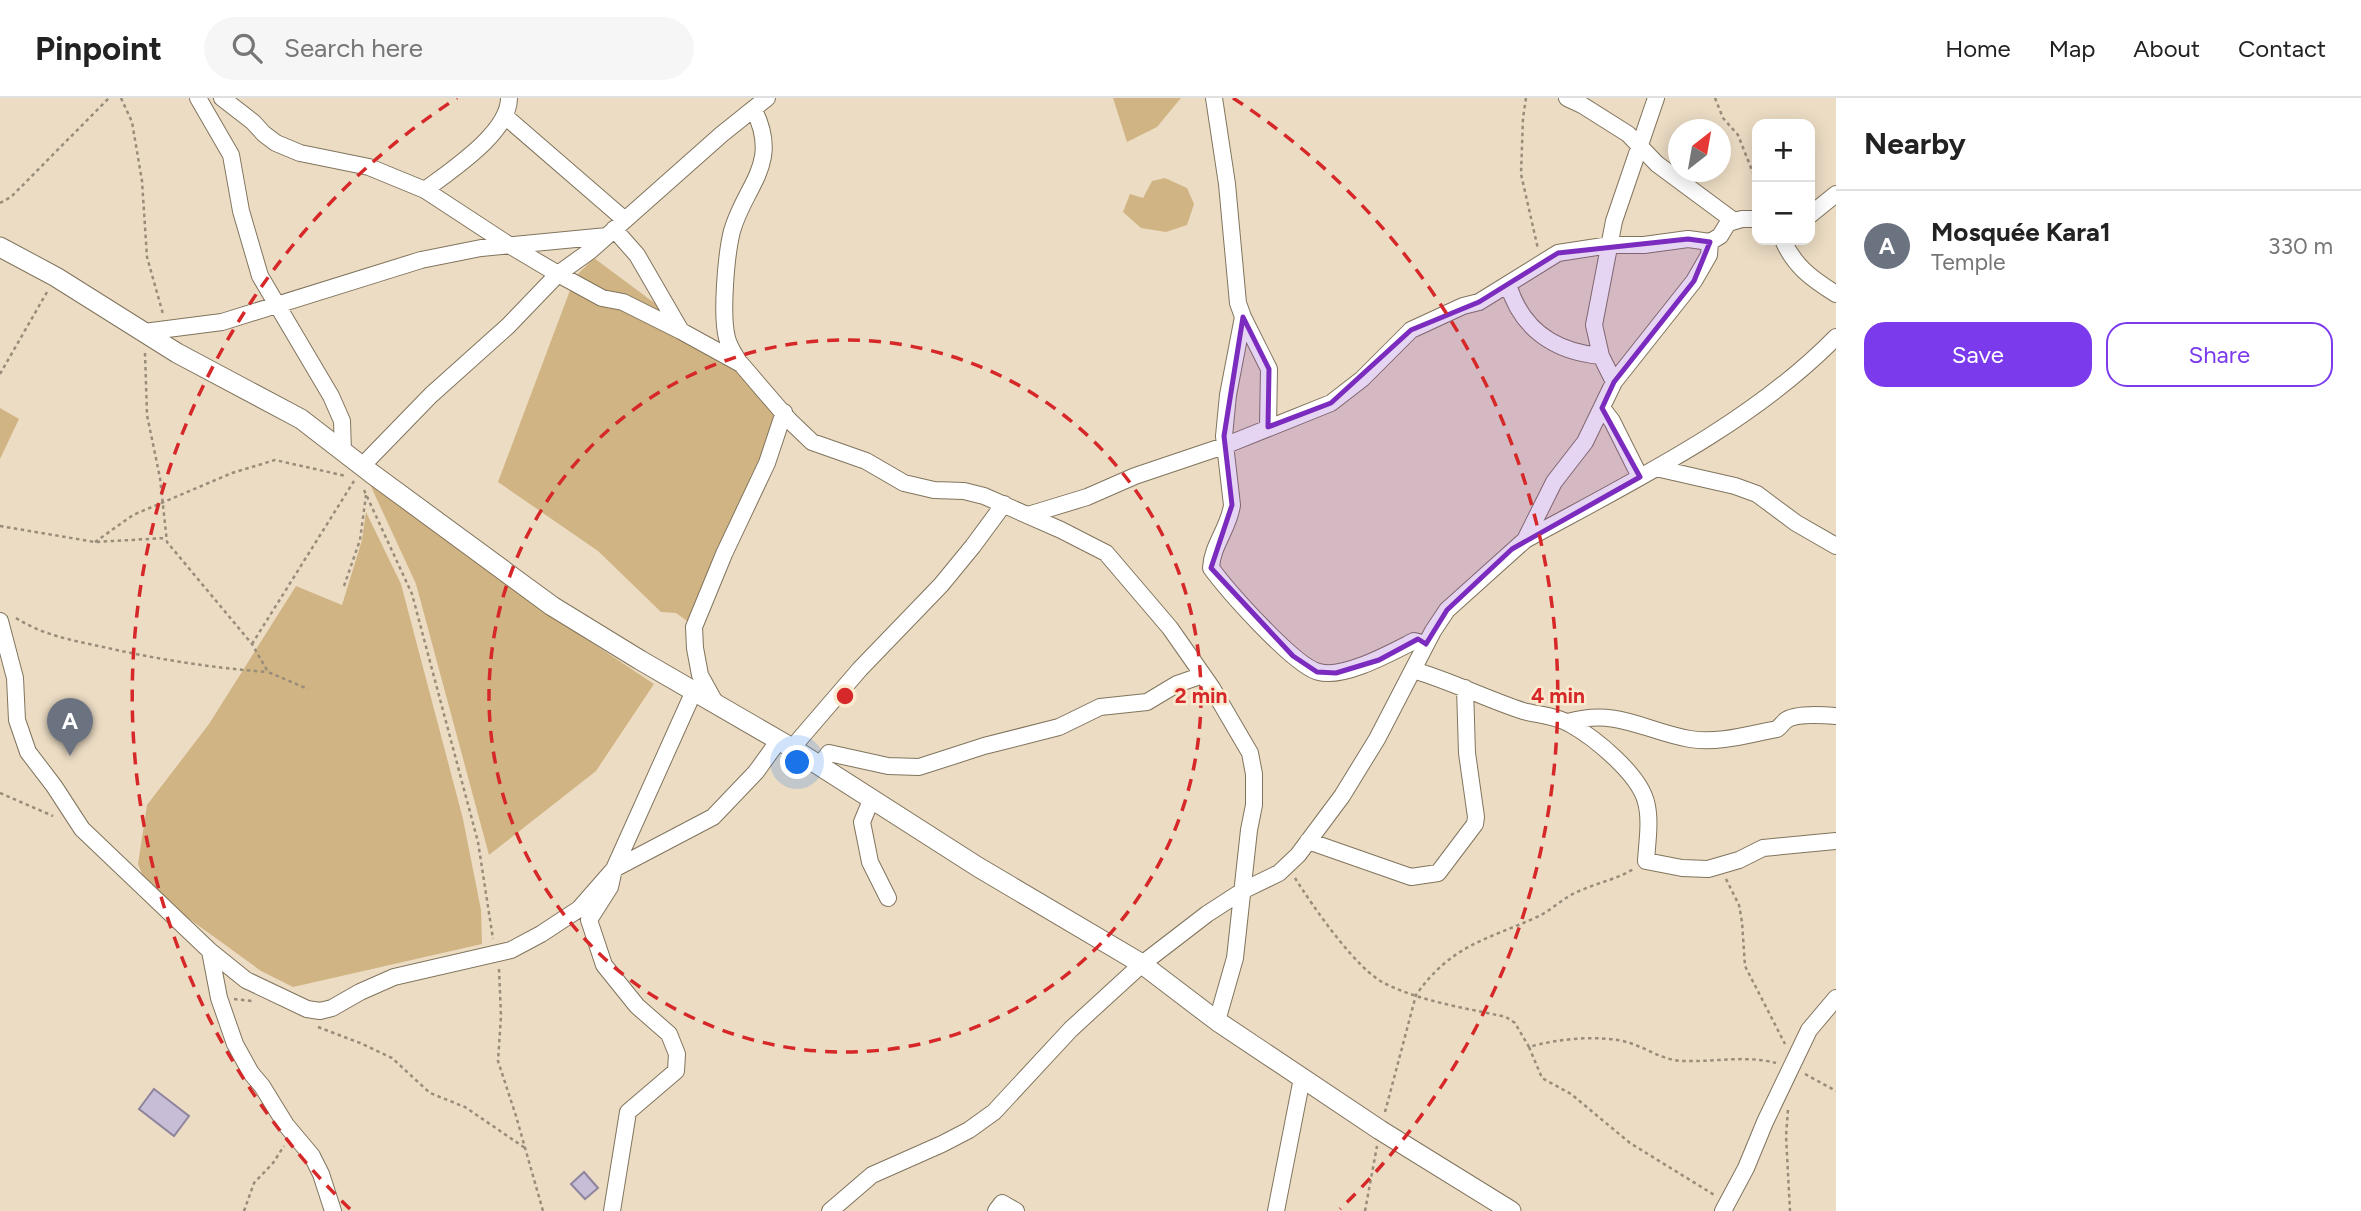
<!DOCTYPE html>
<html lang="en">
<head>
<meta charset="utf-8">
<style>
  body { margin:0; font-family:Figtree,sans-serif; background:#f6f6f6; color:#222 }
  .controls { position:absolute; right:21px; top:21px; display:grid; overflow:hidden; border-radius:14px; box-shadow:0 4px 18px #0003 }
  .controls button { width:63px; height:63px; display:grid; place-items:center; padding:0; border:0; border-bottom:2px solid #e0e0e0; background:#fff; color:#222; font:35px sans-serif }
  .compass { position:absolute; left:1668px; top:21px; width:63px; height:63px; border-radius:50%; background:#fff; box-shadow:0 4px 18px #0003; rotate:31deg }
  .you { position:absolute; left:798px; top:665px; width:24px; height:24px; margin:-18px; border:5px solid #fff; border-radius:50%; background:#1a73e8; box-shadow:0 0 0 10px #1a73e833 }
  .badge { display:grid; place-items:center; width:46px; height:46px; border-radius:50%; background:#7c3aed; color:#fff; font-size:23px; font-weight:700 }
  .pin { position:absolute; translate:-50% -58px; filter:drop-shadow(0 2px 4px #0008) }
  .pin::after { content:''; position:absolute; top:37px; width:24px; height:21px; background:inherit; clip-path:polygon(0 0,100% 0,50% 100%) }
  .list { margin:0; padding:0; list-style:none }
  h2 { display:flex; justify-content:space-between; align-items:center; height:91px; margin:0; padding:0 28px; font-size:30px }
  h2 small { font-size:23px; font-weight:400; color:#767676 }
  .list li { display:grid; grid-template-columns:46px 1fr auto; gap:21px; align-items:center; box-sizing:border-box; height:112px; padding:0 28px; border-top:2px solid #e0e0e0 }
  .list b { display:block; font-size:26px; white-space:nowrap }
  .list p { margin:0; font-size:23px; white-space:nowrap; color:#767676 }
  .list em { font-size:23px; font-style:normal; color:#767676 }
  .actions { display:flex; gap:14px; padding:21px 28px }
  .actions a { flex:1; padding:16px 0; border:2px solid #7c3aed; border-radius:21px; text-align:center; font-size:24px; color:#7c3aed }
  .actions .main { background:#7c3aed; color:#fff }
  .icon { flex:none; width:38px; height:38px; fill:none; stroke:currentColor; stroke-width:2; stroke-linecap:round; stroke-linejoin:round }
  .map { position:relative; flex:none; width:1836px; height:1113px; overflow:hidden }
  header { display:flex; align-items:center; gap:42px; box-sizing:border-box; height:98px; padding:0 35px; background:#fff; border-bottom:2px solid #e0e0e0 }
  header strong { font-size:33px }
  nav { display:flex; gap:38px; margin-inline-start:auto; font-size:24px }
  .search { width:490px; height:63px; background:#f6f6f6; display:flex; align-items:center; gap:18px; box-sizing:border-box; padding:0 24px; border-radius:38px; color:#767676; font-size:26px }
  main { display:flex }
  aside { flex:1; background:#fff }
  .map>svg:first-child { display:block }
</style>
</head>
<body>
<header>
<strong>Pinpoint</strong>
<div class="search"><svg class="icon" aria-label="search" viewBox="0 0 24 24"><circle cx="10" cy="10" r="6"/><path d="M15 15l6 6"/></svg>Search here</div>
<nav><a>Home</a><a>Map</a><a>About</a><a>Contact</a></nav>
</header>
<main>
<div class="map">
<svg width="1836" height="1113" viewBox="0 0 1836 1113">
  <rect width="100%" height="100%" fill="#ecdcc4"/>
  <path fill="#d1b483" d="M1113 0H1181L1157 29 1127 44Z
    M1165 80 1187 90 1194 106 1187 127 1166 134 1141 130 1123 114 1130 96 1143 100 1152 83Z
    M594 160 739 268 785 320 697 530 676 515 661 514 598 453 498 384 575 179Z
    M0 310 19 321 0 361Z
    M368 382 538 509 654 586 596 673 489 757 416 486Z
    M366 414 401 486 463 721 481 812 482 846 293 889 261 873 148 791 138 766 147 707 209 626 296 488 342 507 362 442Z"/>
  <path fill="#c7bdd7" stroke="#8e859d" stroke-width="2" d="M154 991 189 1018 174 1038 139 1011Z
    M584 1074 598 1090 585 1101 571 1086Z"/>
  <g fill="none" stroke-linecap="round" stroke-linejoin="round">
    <defs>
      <path id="minor" d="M198 0 231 57 241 113 260 178 331 298 342 323 343 354
        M222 0 253 24 264 36 276 45 300 55 369 69 425 92 509 147 558 176 602 200 623 204 681 233
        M1214 0 1227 86 1238 205 1243 219 1269 271 1268 329
        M1567 0 1582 7 1628 36 1657 66 1734 123
        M506 19 625 122
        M425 92C451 72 509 35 509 0
        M1810 117 1836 96
        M614 131 637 157 681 233 741 266 789 322 812 344 866 363 904 385 934 392 964 393 984 398 1061 432 1106 455 1170 530 1212 590 1250 655 1254 676V707L1249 732 1235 860 1217 923
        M1783 142C1794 168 1812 181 1836 196
        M1508 186C1521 231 1555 254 1601 258
        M1243 219 1228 297 1224 338 1232 407C1229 430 1212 447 1211 470 1227 492 1295 569 1319 574 1344 581 1392 554 1414 543L1426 546
        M144 234 222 224 421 162 481 150 607 138
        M739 264C735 257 729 249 727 240 721 217 726 157 732 133 745 87 781 66 754 12
        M1614 284 1601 258 1594 227 1614 123 1656 0
        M1602 310 1612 323 1640 379
        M362 368 431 297 508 228 558 176 590 153 722 36 767 0
        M1656 370 1735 388 1757 396 1796 425 1836 448
        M1028 417 1087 399 1135 378 1224 348 1331 305 1362 281 1411 232 1463 208 1479 204 1558 155 1610 147H1644L1688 141 1710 144 1720 138 1728 125 1742 121H1757
        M1525 442 1554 384 1585 344 1614 284 1694 183 1709 157 1710 144
        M0 523 15 580 17 622 28 654 54 688 82 731 210 853 246 882 307 911 320 913 332 910 360 894 394 879 511 852 541 836 579 811 614 771 713 719 756 674 779 642
        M1413 572C1451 583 1486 601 1523 613 1538 617 1557 618 1570 626 1595 640 1639 676 1646 704 1651 722 1647 745 1646 763L1682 770 1708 771 1739 762 1763 750 1836 743
        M716 606 700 577 695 550 694 529 724 456 767 365 784 314
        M1568 624C1618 610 1644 633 1690 641 1718 646 1750 636 1777 631 1780 629 1782 626 1785 623 1794 615 1824 617 1836 618
        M792 650 860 571 941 487 973 448 1004 406
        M819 668 829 655 888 668 919 669 984 648 1059 629 1100 609 1147 604 1177 586 1203 577
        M872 700 862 724 870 764 888 800
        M1308 743 1411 779 1438 775 1475 726 1476 719 1467 655 1465 590
        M210 853 219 900 235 946 251 975 262 988 286 1027 312 1058 321 1076 333 1113
        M612 1113 628 1014 676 973 677 956 669 936 637 908 604 867 589 822 610 789 614 771 694 593
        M830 1113 872 1077 942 1046 969 1032 994 1014 1071 931 1142 866 1207 816 1244 792 1279 775 1298 757 1342 698 1377 641 1433 533 1447 512 1525 442C1631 384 1751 326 1836 239
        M996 1113 1002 1105 1016 1113
        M1276 1113 1302 980
        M1723 1113 1746 1070 1765 1024 1809 932 1836 900"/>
      <path id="tertiary" d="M0 149 56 179 177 255 301 321 371 375 552 508 640 562 792 650 978 769 1142 866 1217 923 1380 1032 1511 1113"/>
    </defs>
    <use href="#minor" stroke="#81745d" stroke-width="18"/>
    <use href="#tertiary" stroke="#81745d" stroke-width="21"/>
    <path stroke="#988c7b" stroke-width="2.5" stroke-dasharray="3.5 3.5" stroke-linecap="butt" d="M121 0 132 24 142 83 147 159 163 216
      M1526 0 1523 20 1521 76 1538 151
      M1715 0 1723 20 1738 37 1757 85
      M0 105 11 99 109 0
      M145 255 147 317 160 380 167 444 252 546 268 574 308 591
      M0 276 47 194
      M364 392 412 496 478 744 493 841
      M0 428 95 444 166 440
      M95 444 133 417 232 375 275 362 346 378
      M344 488 360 442 366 397
      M16 520C44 538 76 543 108 550 161 562 214 570 268 574
      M252 546 354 383
      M0 695 53 718
      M1295 780C1312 807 1357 873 1386 886 1423 904 1466 910 1506 919L1515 925 1529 949C1556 941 1602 936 1630 945 1649 951 1663 963 1685 963 1716 964 1746 957 1776 965
      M1726 781 1739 807 1742 824 1745 868 1785 946
      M499 871 501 918 498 963 516 1018 543 1113
      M234 901 252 903
      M318 929 360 945 392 960 430 995 465 1009 525 1050
      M1529 949 1542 980 1571 996 1630 1045 1716 1098
      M1805 976 1836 993
      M1788 1012 1786 1038 1790 1113
      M1385 1014 1416 897C1451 847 1486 842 1537 819 1552 812 1564 799 1579 793 1597 785 1618 781 1635 770
      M244 1113 254 1085 273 1065 284 1048
      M1365 1113 1377 1048"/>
    <use href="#minor" stroke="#fff" stroke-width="16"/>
    <use href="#tertiary" stroke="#fff" stroke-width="19"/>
  </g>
  <path fill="#7b2cbf" fill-opacity="0.2" stroke="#7b2cbf" stroke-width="5" stroke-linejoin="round" d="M1688 141 1710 144 1694 183 1614 284 1602 310 1640 379 1512 451 1447 512 1426 546 1418 541 1379 562 1336 575 1317 574 1293 558 1211 470 1232 407 1224 338 1243 219 1269 271 1268 329 1331 305 1411 232 1479 204 1558 155Z"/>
  <g fill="none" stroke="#d62828" stroke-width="3.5" stroke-dasharray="12 9">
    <circle cx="845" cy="598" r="356"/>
    <path d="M350 1111A713 713 0 0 1 457 0M1233 0A713 713 0 0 1 1340 1111"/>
  </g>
  <circle cx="845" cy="598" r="10" fill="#d62828" stroke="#f9ead0" stroke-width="3.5"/>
  <g font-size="21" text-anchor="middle" font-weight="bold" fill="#d62828" stroke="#f9ead0" stroke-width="5" stroke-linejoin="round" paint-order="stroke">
    <text x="1201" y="605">2 min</text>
    <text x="1558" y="605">4 min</text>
  </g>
</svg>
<div class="controls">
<button>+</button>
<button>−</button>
</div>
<svg class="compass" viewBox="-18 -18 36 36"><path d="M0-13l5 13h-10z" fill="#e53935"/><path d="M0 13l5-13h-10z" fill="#767676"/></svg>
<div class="you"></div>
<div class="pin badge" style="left:70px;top:658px;background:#6b7280">A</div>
</div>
<aside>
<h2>Nearby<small></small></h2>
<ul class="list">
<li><span class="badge" style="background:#6b7280">A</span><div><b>Mosquée Kara1</b><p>Temple</p></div><em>330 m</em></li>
</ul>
<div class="actions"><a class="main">Save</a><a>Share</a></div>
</aside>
</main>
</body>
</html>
